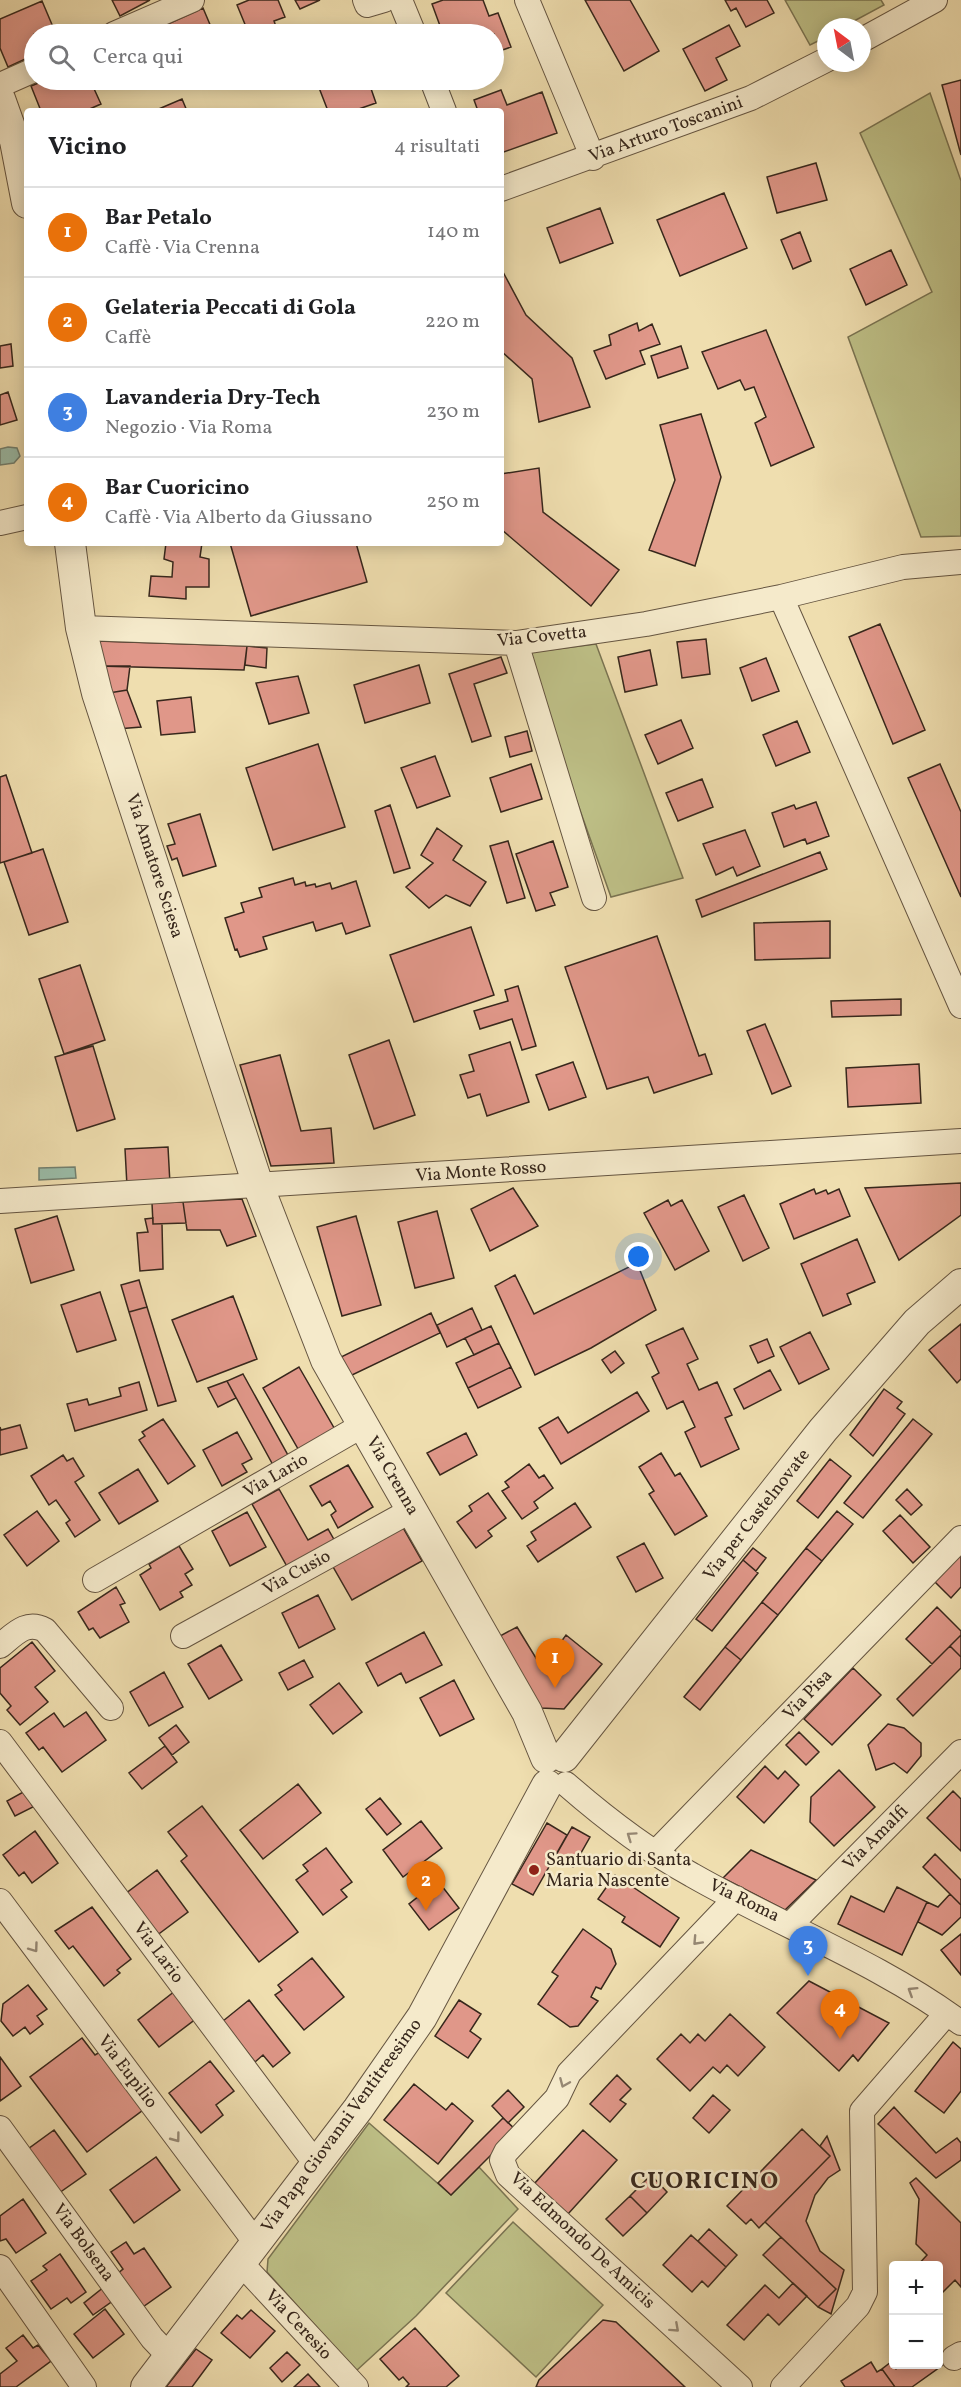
<!DOCTYPE html>
<html lang="it">
<head>
<meta charset="utf-8">
<style>
  body { margin:0; font-family:Vollkorn,serif; background:#f2f2f2; color:#202124 }
  .controls { position:absolute; right:18px; bottom:18px; display:grid; overflow:hidden; border-radius:6px; box-shadow:0 3px 15px #0003 }
  .controls button { width:54px; height:54px; display:grid; place-items:center; padding:0; border:0; border-bottom:2px solid #e0e0e0; background:#fff; color:#202124; font:30px sans-serif }
  .compass { position:absolute; left:817px; top:18px; width:54px; height:54px; border-radius:50%; background:#fff; box-shadow:0 3px 15px #0003; rotate:328deg }
  .you { position:absolute; left:639px; top:1257px; width:21px; height:21px; margin:-15px; border:4px solid #fff; border-radius:50%; background:#1a73e8; box-shadow:0 0 0 9px #1a73e833 }
  .badge { display:grid; place-items:center; width:39px; height:39px; border-radius:50%; background:#8f2418; color:#fff; font-size:20px; font-weight:700 }
  .pin { position:absolute; translate:-50% -50px; filter:drop-shadow(0 2px 3px #0008) }
  .pin::after { content:''; position:absolute; top:32px; width:21px; height:18px; background:inherit; clip-path:polygon(0 0,100% 0,50% 100%) }
  .list { margin:0; padding:0; list-style:none }
  h2 { display:flex; justify-content:space-between; align-items:center; height:78px; margin:0; padding:0 24px; font-size:26px }
  h2 small { font-size:20px; font-weight:400; color:#757577 }
  .list li { display:grid; grid-template-columns:39px 1fr auto; gap:18px; align-items:center; box-sizing:border-box; height:90px; padding:0 24px; border-top:2px solid #e0e0e0 }
  .list b { display:block; font-size:22px; white-space:nowrap }
  .list p { margin:0; font-size:20px; white-space:nowrap; color:#757577 }
  .list em { font-size:20px; font-style:normal; color:#757577 }
  .icon { flex:none; width:33px; height:33px; fill:none; stroke:currentColor; stroke-width:2; stroke-linecap:round; stroke-linejoin:round }
  .map { position:relative; flex:none; width:961px; height:2387px; overflow:hidden }
  .search { position:absolute; background:#fff; box-shadow:0 3px 15px #0003; left:24px; top:24px; width:480px; height:66px; display:flex; align-items:center; gap:15px; box-sizing:border-box; padding:0 21px; border-radius:33px; color:#757577; font-size:22px }
  .panel { position:absolute; background:#fff; box-shadow:0 3px 15px #0003; left:24px; top:108px; width:480px; height:438px; border-radius:6px }
  .map>svg:first-child { display:block }
</style>
</head>
<body>
<div class="map">
<svg width="961" height="2387" viewBox="0 0 961 2387">
  <rect width="100%" height="100%" fill="#efdeaf"/>
  <filter id="stains"><feTurbulence type="fractalNoise" baseFrequency=".00333" numOctaves="4"/><feColorMatrix values="0 0 0 0 .2 0 0 0 0 .09 0 0 0 0 .02 0 0 0 .5 -.17"/></filter>
  <radialGradient id="worn" r=".72"><stop offset=".6" stop-color="#630" stop-opacity="0"/><stop offset="1" stop-color="#630" stop-opacity=".3"/></radialGradient>
  <path fill="#bec087" stroke="#7a7452" stroke-width="1.5" d="M785 0H881L884 5 843 27H826V37L810 45Z
    M930 93 961 181V536L921 537 848 337 932 292 860 133Z
    M596 644 683 878 611 897 526 659 533 652Z
    M369 2123 451 2195 479 2167 518 2209 416 2316 356 2371 267 2272 268 2259Z
    M513 2222 603 2305 536 2377 446 2293Z"/>
  <path fill="#9abca8" stroke="#728070" stroke-width="1.5" d="M8 447 17 448 20 456 14 463 0 465V449Z
    M75 1167 76 1178 39 1180V1168Z"/>
  <path fill="#e09789" stroke="#37271c" stroke-width="1.5" d="M112 0H150L120 16Z
    M249 0H278L285 17 274 21 278 32 249 34 237 5Z
    M295 0H320L300 9Z
    M443 0H483L489 16 498 13 511 47 494 53V34H443L432 4Z
    M585 0H630L659 51 624 71Z
    M725 0H767L774 13 746 27 736 8 731 11Z
    M42 1 56 34H34V55L8 67 0 48V19Z
    M203 8 214 34H149L148 33Z
    M729 25 740 46 716 58 727 80 705 91 683 49Z
    M46 80H90L101 104 85 111H41L31 86Z
    M316 80H368L376 103 353 111H328Z
    M961 80V155L942 85Z
    M501 90 507 105 542 92 557 133 501 153V111H478L474 100Z
    M182 99 187 111H154Z
    M816 163 827 200 777 213 767 177Z
    M724 193 747 248 680 276 657 220Z
    M600 208 613 243 560 263 547 228Z
    M800 232 811 261 793 269 781 240Z
    M891 250 907 285 866 305 850 269Z
    M503 272 526 315 572 358 590 407 539 422 532 379 501 351Z
    M637 323 639 331 652 324 660 344 640 351 645 364 606 379 594 351 611 345 609 335Z
    M766 330 814 447 771 466 755 423 766 417 754 387 745 390 740 380 718 389 702 352Z
    M11 344 13 366 0 368V346Z
    M681 346 688 368 658 378 651 356Z
    M8 392 17 420 0 425V395Z
    M701 414 721 477 695 566 649 550 675 480 660 425Z
    M539 468 543 512 619 570 591 606 502 530 501 474Z
    M166 543H202L200 557 209 559V587H186V599L149 596 151 576 172 577 173 562 164 559Z
    M230 543H356L367 582 251 616Z
    M880 624 925 730 893 744 849 637Z
    M706 639 710 674 682 678 677 642Z
    M97 641 247 646 244 670 98 666Z
    M247 646 267 648 266 668 245 665Z
    M650 650 657 685 625 692 618 657Z
    M501 657 507 673 474 684 491 736 472 742 449 674Z
    M766 658 779 691 752 701 740 668Z
    M419 665 430 703 365 723 354 685Z
    M98 666H130L127 690 103 694Z
    M298 676 309 713 269 724 256 683Z
    M127 690 141 727 117 729 103 694Z
    M191 697 195 732 161 735 157 701Z
    M681 720 693 748 658 764 645 735Z
    M797 721 810 752 776 766 763 735Z
    M527 731 532 751 510 757 505 737Z
    M318 744 345 827 273 850 246 768Z
    M435 756 450 796 417 808 401 768Z
    M531 764 542 799 501 812 490 778Z
    M940 764 961 812V897L908 778Z
    M6 775 32 853 0 863V777Z
    M702 779 713 807 678 821 666 793Z
    M816 802 829 836 807 844 805 839 784 847 772 813 794 805 796 809Z
    M390 805 410 868 394 873 375 811Z
    M200 814 216 866 183 876 177 858 172 860 167 846 175 844 168 824Z
    M437 828 462 846 453 860 486 882 470 906 446 895 429 908 406 887 433 863 421 855Z
    M745 830 760 866 737 876 733 867 716 875 703 844Z
    M508 841 525 898 507 903 490 846Z
    M553 841 568 887 550 893 555 905 536 911 516 854Z
    M43 849 68 922 29 935 4 862Z
    M820 852 827 869 702 917 696 900Z
    M293 878 295 885 305 882 306 886 315 884 316 887 330 883 332 889 356 881 370 926 346 934 342 923 316 931 313 922 263 937 267 949 240 957 237 949 235 950 225 918 244 912 241 903 262 897 259 888Z
    M830 921V958L755 960 754 923Z
    M471 927 494 995 414 1022 390 955Z
    M657 936 699 1056 705 1054 712 1074 654 1093 648 1077 607 1089 565 967Z
    M80 965 105 1040 64 1054 39 979Z
    M518 986 536 1046 522 1050 512 1019 480 1029 474 1011 508 1001 505 990Z
    M901 999V1015L832 1017 831 1001Z
    M765 1024 791 1086 772 1094 747 1031Z
    M389 1040 415 1115 374 1129 349 1055Z
    M510 1042 529 1102 487 1116 480 1094 468 1098 460 1075 474 1071 469 1055Z
    M93 1046 115 1119 77 1131 55 1057Z
    M280 1055 301 1131 331 1128 334 1163 271 1166 240 1065Z
    M573 1062 586 1097 549 1110 536 1075Z
    M919 1064 921 1103 848 1107 846 1068Z
    M168 1147 170 1184 127 1186 125 1149Z
    M961 1183V1215L899 1260 865 1188Z
    M513 1188 538 1226 490 1251 471 1209Z
    M814 1189 816 1194 826 1190 828 1194 839 1189 850 1216 794 1239 780 1204Z
    M744 1195 769 1248 743 1261 718 1207Z
    M242 1199 256 1236 227 1246 220 1230H187L183 1202Z
    M668 1200 671 1206 682 1200 709 1251 675 1270 644 1213Z
    M183 1202 186 1223 153 1224 152 1203Z
    M437 1211 454 1278 415 1288 398 1222Z
    M57 1216 74 1270 31 1283 15 1229Z
    M356 1216 381 1305 342 1316 317 1227Z
    M153 1218V1224H162L163 1269 140 1271 137 1233 148 1232 145 1219Z
    M857 1239 875 1282 847 1294 851 1304 823 1316 801 1264Z
    M637 1263 656 1310 591 1348 535 1375 495 1286 515 1275 534 1314Z
    M139 1280 147 1307 129 1312 121 1285Z
    M100 1292 116 1340 77 1352 61 1305Z
    M233 1296 257 1359 197 1382 172 1320Z
    M147 1307 176 1401 158 1406 129 1312Z
    M472 1308 482 1330 447 1347 437 1325Z
    M431 1313 440 1333 350 1376 341 1357Z
    M961 1324V1379L957 1383 929 1350Z
    M491 1326 499 1343 474 1355 465 1338Z
    M683 1328 698 1359 687 1364 699 1390 717 1382 732 1415 725 1418 739 1449 701 1467 685 1432 695 1427 683 1401 667 1409 652 1377 659 1373 646 1345Z
    M810 1332 829 1369 799 1384 780 1347Z
    M767 1339 774 1356 758 1363 750 1346Z
    M499 1343 511 1367 468 1388 456 1363Z
    M615 1351 624 1363 611 1373 602 1360Z
    M299 1367 337 1433 301 1454 263 1388Z
    M511 1367 521 1387 478 1408 468 1388Z
    M770 1370 781 1390 744 1409 734 1389Z
    M243 1374 289 1457 273 1465 227 1381Z
    M227 1381 236 1398 218 1407 208 1388Z
    M139 1382 147 1410 75 1431 67 1404 87 1399 89 1405 121 1396 119 1388Z
    M884 1389 902 1402 897 1408 905 1414 873 1456 850 1435Z
    M637 1392 649 1411 561 1464 539 1428 558 1417 568 1433Z
    M163 1419 195 1466 168 1484 139 1440 145 1436 142 1432Z
    M913 1419 932 1434 863 1518 844 1503Z
    M20 1425 27 1448 0 1455V1427L1 1430Z
    M237 1432 252 1459 242 1464 247 1472 222 1486 203 1450Z
    M466 1433 477 1455 440 1475 427 1453Z
    M661 1453 675 1476 680 1473 707 1516 675 1535 649 1494 654 1491 639 1467Z
    M63 1455 67 1461 73 1458 84 1476 75 1482 100 1520 75 1537 66 1523 70 1520 56 1500 49 1505 31 1476Z
    M830 1459 851 1476 818 1518 797 1501Z
    M529 1464 539 1478 544 1475 553 1488 534 1502 538 1508 522 1519 502 1491 509 1487 505 1482Z
    M348 1465 373 1507 338 1528 331 1515 336 1511 330 1501 322 1506 310 1486Z
    M138 1469 158 1501 119 1524 99 1493Z
    M279 1489 308 1540 328 1529 336 1543 289 1570 252 1504Z
    M907 1489 922 1505 911 1515 896 1500Z
    M488 1493 506 1518 488 1531 492 1536 476 1548 457 1522 472 1511 469 1506Z
    M575 1503 591 1527 538 1562 527 1546 536 1540 531 1532Z
    M37 1511 59 1541 27 1566 4 1535Z
    M837 1511 853 1524 822 1561 806 1548Z
    M247 1512 266 1547 230 1566 212 1531Z
    M900 1515 930 1547 913 1563 883 1531Z
    M402 1526 422 1561 352 1600 332 1565Z
    M644 1543 663 1578 636 1592 617 1557Z
    M179 1546 193 1569 185 1574 192 1585 180 1592 183 1597 160 1610 140 1575 151 1568 149 1564Z
    M753 1548 766 1558 756 1571 743 1560Z
    M806 1548 822 1561 778 1615 762 1602Z
    M961 1553V1587L951 1598 934 1581Z
    M743 1560 758 1573 712 1631 696 1619Z
    M116 1587 125 1603 120 1605 129 1622 100 1638 93 1628 89 1630 78 1612Z
    M318 1595 335 1629 299 1648 282 1613Z
    M762 1602 778 1615 741 1660 725 1647Z
    M937 1607 961 1631V1635L932 1664 906 1639Z
    M517 1627 542 1668 566 1635 602 1664 564 1709 540 1708 500 1636Z
    M424 1632 442 1665 406 1683 401 1673 378 1686 366 1663Z
    M961 1635V1657L950 1646Z
    M32 1642 55 1671 35 1687 48 1702 20 1725 7 1710 11 1706 0 1693V1668Z
    M221 1645 242 1680 209 1699 188 1664Z
    M950 1646 961 1657V1668L913 1716 897 1699Z
    M725 1647 741 1660 700 1710 684 1697Z
    M304 1660 313 1677 288 1690 279 1673Z
    M853 1668 881 1695 832 1745 804 1719Z
    M164 1672 183 1707 149 1726 130 1692Z
    M454 1680 474 1719 440 1736 420 1698Z
    M339 1683 362 1712 333 1734 310 1705Z
    M86 1712 106 1740 62 1772 43 1747 39 1750 26 1733 54 1713 64 1727Z
    M888 1724 904 1728 921 1743V1756L907 1773 894 1763 876 1770 868 1745Z
    M176 1725 189 1742 172 1755 159 1738Z
    M799 1732 819 1752 806 1765 786 1745Z
    M165 1746 177 1762 142 1789 129 1773Z
    M765 1766 778 1779 785 1771 799 1785 764 1823 737 1797Z
    M839 1770 875 1807 834 1846 810 1822 811 1797Z
    M298 1784 321 1813 263 1859 240 1830Z
    M25 1791 33 1807 15 1816 7 1801Z
    M953 1791 961 1799V1851L927 1818Z
    M380 1798 401 1824 387 1835 366 1809Z
    M202 1806 298 1932 259 1962 181 1861 187 1856 168 1832Z
    M421 1821 442 1848 403 1877 383 1850Z
    M547 1823 567 1835 533 1895 512 1884Z
    M572 1827 590 1837 573 1867 555 1857Z
    M35 1831 58 1863 32 1883 24 1872 19 1876 3 1855Z
    M326 1848 352 1882 341 1890 347 1897 323 1915 296 1880 308 1871 303 1865Z
    M751 1850 816 1880 785 1910 723 1878Z
    M935 1854 961 1880V1905L923 1867Z
    M157 1870 188 1912 156 1936 125 1894Z
    M615 1875 679 1918 660 1947 622 1922 625 1917 598 1899Z
    M438 1881 459 1908 429 1930 409 1904Z
    M897 1887 927 1902 902 1955 838 1924 851 1896 884 1912Z
    M950 1894 961 1905V1917L942 1935 918 1922 927 1902 938 1907Z
    M92 1907 131 1959 117 1970 120 1973 104 1986 73 1946 69 1949 55 1931Z
    M583 1929 611 1949 616 1964 601 1989 596 1987 591 1997 598 2001 578 2026 570 2027 538 2004 558 1976 552 1972Z
    M961 1934V1975L941 1950Z
    M312 1958 344 1997 304 2030 275 1995 282 1990 278 1985Z
    M809 1981 889 2023 858 2061 853 2055 839 2071 777 2013Z
    M28 1985 47 2009 37 2016 43 2024 30 2034 25 2027 13 2036 1 2021 3 2004Z
    M175 1991 197 2018 159 2047 138 2020Z
    M249 2000 290 2053 273 2067 263 2055 255 2062 223 2021Z
    M459 2000 481 2014 470 2031 481 2039 468 2058 435 2036Z
    M730 2014 765 2047 738 2076 727 2065 720 2073 713 2067 690 2091 657 2059 681 2034 690 2043 698 2034 705 2041Z
    M82 2038 95 2055 100 2052 143 2110 87 2152 30 2077Z
    M953 2042 961 2049V2091L944 2113 915 2091Z
    M0 2057 21 2086 0 2101Z
    M210 2061 234 2091 216 2105 223 2115 201 2133 169 2093Z
    M617 2075 631 2089 620 2100 626 2104 610 2122 590 2104Z
    M414 2084 446 2110 452 2103 473 2121 438 2164 384 2120Z
    M508 2090 524 2107 508 2123 492 2106Z
    M713 2095 730 2110 709 2133 693 2118Z
    M894 2107 936 2153 957 2138 961 2143V2160L936 2178 878 2124Z
    M503 2118 516 2130 451 2195 438 2183Z
    M802 2129 830 2156 759 2228 751 2219 746 2224 727 2206Z
    M54 2130 86 2174 59 2193 28 2149Z
    M583 2130 617 2160 568 2214 534 2184Z
    M827 2136 840 2170 828 2178 815 2195 806 2221 820 2251 844 2270 831 2314 818 2307 836 2289 765 2222 830 2156 820 2146Z
    M156 2157 180 2190 134 2223 110 2190Z
    M651 2175 667 2192 647 2213 630 2196Z
    M916 2178 961 2223V2287L955 2280 938 2297V2266H917L927 2255 916 2244 919 2199 910 2183Z
    M630 2196 647 2213 623 2236 606 2219Z
    M23 2199 46 2233 16 2253 6 2239 0 2241V2216Z
    M709 2229 737 2255 726 2267 698 2241Z
    M691 2235 726 2267 708 2287 702 2281 692 2292 663 2265Z
    M781 2237 836 2289 818 2307 763 2255Z
    M126 2242 134 2254 144 2248 171 2287 140 2309 116 2275 123 2269 111 2252Z
    M60 2254 86 2292 71 2303 67 2298 51 2309 31 2281 47 2270 43 2266Z
    M793 2283 807 2296 779 2325 768 2314 744 2340 727 2325 765 2285 779 2298Z
    M104 2287 114 2300 93 2315 84 2303Z
    M105 2309 124 2334 93 2358 74 2334Z
    M251 2310 275 2331 250 2358 221 2333 237 2315 242 2319Z
    M603 2320 616 2322 685 2387H536L539 2380Z
    M415 2328 459 2376 446 2387H406L409 2384 403 2377 399 2380 380 2359Z
    M23 2335 33 2348 38 2345 51 2361 16 2387H0V2374L17 2361 6 2348Z
    M196 2349 212 2360 192 2387H166Z
    M938 2351 947 2362 912 2387H895L882 2369 891 2362 896 2369 902 2364H938Z
    M287 2352 300 2365 282 2382 270 2368Z
    M871 2362 877 2372 882 2369 895 2387H845L841 2381Z
    M308 2374 320 2387H294Z"/>
  <g fill="none" stroke-linecap="round" stroke-linejoin="round">
    <defs>
      <path id="minor" d="M365 0 367 5 384 0
        M400 0 414 34
        M527 0 593 158
        M114 34 192 0
        M862 40 935 0
        M432 80 444 111
        M0 85 34 70
        M501 189 751 98 826 60
        M0 523 27 517
        M781 597 961 1006
        M81 628 516 643 646 624 781 597 903 567 961 562
        M516 643 594 898
        M0 1201 961 1141
        M95 1580 363 1425
        M183 1636 412 1510
        M0 1646C15 1634 26 1620 45 1630L111 1708
        M0 1742 316 2164
        M566 1784C605 1818 646 1850 692 1875 781 1926 878 1962 961 2023
        M655 1853 961 1538
        M736 1898 569 2073 557 2098 506 2152 502 2160 508 2175 740 2387
        M0 1901 256 2243
        M791 1924 961 1752
        M0 2128 152 2338 169 2356
        M240 2262 356 2387
        M0 2267 84 2387
        M954 2358 961 2354
        M783 2387 858 2306 865 2292 862 2111 947 2013"/>
      <path id="tertiary" d="M0 99 15 141 27 203
        M70 543 81 628 97 693 258 1185 326 1360 527 1712 546 1758
        M564 1757 823 1430 917 1322 961 1284
        M146 2387 358 2109 422 2017 547 1785"/>
    </defs>
    <use href="#minor" stroke="#655541" stroke-width="26"/>
    <use href="#tertiary" stroke="#655541" stroke-width="32"/>
    <use href="#minor" stroke="#f5eacb" stroke-width="24"/>
    <use href="#tertiary" stroke="#f5eacb" stroke-width="30"/>
  </g>
  <defs><path id="oneway-chevron" d="M-2-3.5L2.5 0L-2 3.5" fill="none" stroke-width="1.6" stroke-linecap="round" stroke-linejoin="round" transform="scale(1.5)"/></defs>
  <g stroke="#968874">
    <use href="#oneway-chevron" transform="translate(631 1836) rotate(-145)"/>
    <use href="#oneway-chevron" transform="translate(697 1941) rotate(133)"/>
    <use href="#oneway-chevron" transform="translate(34 1948) rotate(54)"/>
    <use href="#oneway-chevron" transform="translate(912 1991) rotate(-148)"/>
    <use href="#oneway-chevron" transform="translate(564 2083) rotate(113)"/>
    <use href="#oneway-chevron" transform="translate(176 2138) rotate(53)"/>
    <use href="#oneway-chevron" transform="translate(675 2328) rotate(42)"/>
  </g>
  <circle fill="#8f2418" stroke="#f5eacb" stroke-width="2" cx="534" cy="1870" r="6"/>
  <g text-anchor="middle" dominant-baseline="central" stroke-width="5" stroke-linejoin="round" paint-order="stroke">
    <g font-size="18" fill="#37271c" stroke="#f5eacb">
      <text transform="translate(666 130) rotate(-20)">Via Arturo Toscanini</text>
      <text transform="translate(542 637) rotate(-6)">Via Covetta</text>
      <text transform="translate(154 866) rotate(72)">Via Amatore Sciesa</text>
      <text transform="translate(481 1172) rotate(-4)">Via Monte Rosso</text>
      <text transform="translate(276 1476) rotate(-30)">Via Lario</text>
      <text transform="translate(392 1476) rotate(60)">Via Crenna</text>
      <text transform="translate(757 1515) rotate(-52)">Via per Castelnovate</text>
      <text transform="translate(297 1573) rotate(-29)">Via Cusio</text>
      <text transform="translate(808 1695) rotate(-46)">Via Pisa</text>
      <text transform="translate(876 1838) rotate(-45)">Via Amalfi</text>
      <text transform="translate(744 1901) rotate(26)">Via Roma</text>
      <text transform="translate(158 1953) rotate(53)">Via Lario</text>
      <text transform="translate(127 2072) rotate(53)">Via Eupilio</text>
      <text transform="translate(342 2126) rotate(-54)">Via Papa Giovanni Ventitreesimo</text>
      <text transform="translate(582 2241) rotate(43)">Via Edmondo De Amicis</text>
      <text transform="translate(83 2243) rotate(54)">Via Bolsena</text>
      <text transform="translate(298 2325) rotate(47)">Via Ceresio</text>
    </g>
    <g font-size="18" fill="#37271c" stroke="#f5eacb" text-anchor="start">
      <text x="546" y="1860">Santuario di Santa<tspan x="546" dy="21">Maria Nascente</tspan></text>
    </g>
    <g font-size="24" font-weight="bold" letter-spacing="1.5" fill="#37271c" stroke="#f5eacb">
      <text x="705" y="2182">CUORICINO</text>
    </g>
  </g>
  <rect width="100%" height="100%" filter="url(#stains)"/>
  <rect width="100%" height="100%" fill="url(#worn)"/>
</svg>
<div class="controls">
<button>+</button>
<button>−</button>
</div>
<svg class="compass" viewBox="-18 -18 36 36"><path d="M0-13l5 13h-10z" fill="#e53935"/><path d="M0 13l5-13h-10z" fill="#757577"/></svg>
<div class="you"></div>
<div class="pin badge" style="left:555px;top:1688px;background:#e8710a">1</div>
<div class="pin badge" style="left:426px;top:1911px;background:#e8710a">2</div>
<div class="pin badge" style="left:808px;top:1976px;background:#3f7fe0">3</div>
<div class="pin badge" style="left:840px;top:2039px;background:#e8710a">4</div>
<div class="search"><svg class="icon" aria-label="search" viewBox="0 0 24 24"><circle cx="10" cy="10" r="6"/><path d="M15 15l6 6"/></svg>Cerca qui</div>
<section class="panel">
<h2>Vicino<small>4 risultati</small></h2>
<ul class="list">
<li><span class="badge" style="background:#e8710a">1</span><div><b>Bar Petalo</b><p>Caffè · Via Crenna</p></div><em>140 m</em></li>
<li><span class="badge" style="background:#e8710a">2</span><div><b>Gelateria Peccati di Gola</b><p>Caffè</p></div><em>220 m</em></li>
<li><span class="badge" style="background:#3f7fe0">3</span><div><b>Lavanderia Dry-Tech</b><p>Negozio · Via Roma</p></div><em>230 m</em></li>
<li><span class="badge" style="background:#e8710a">4</span><div><b>Bar Cuoricino</b><p>Caffè · Via Alberto da Giussano</p></div><em>250 m</em></li>
</ul>
</section>
</div>
</body>
</html>
